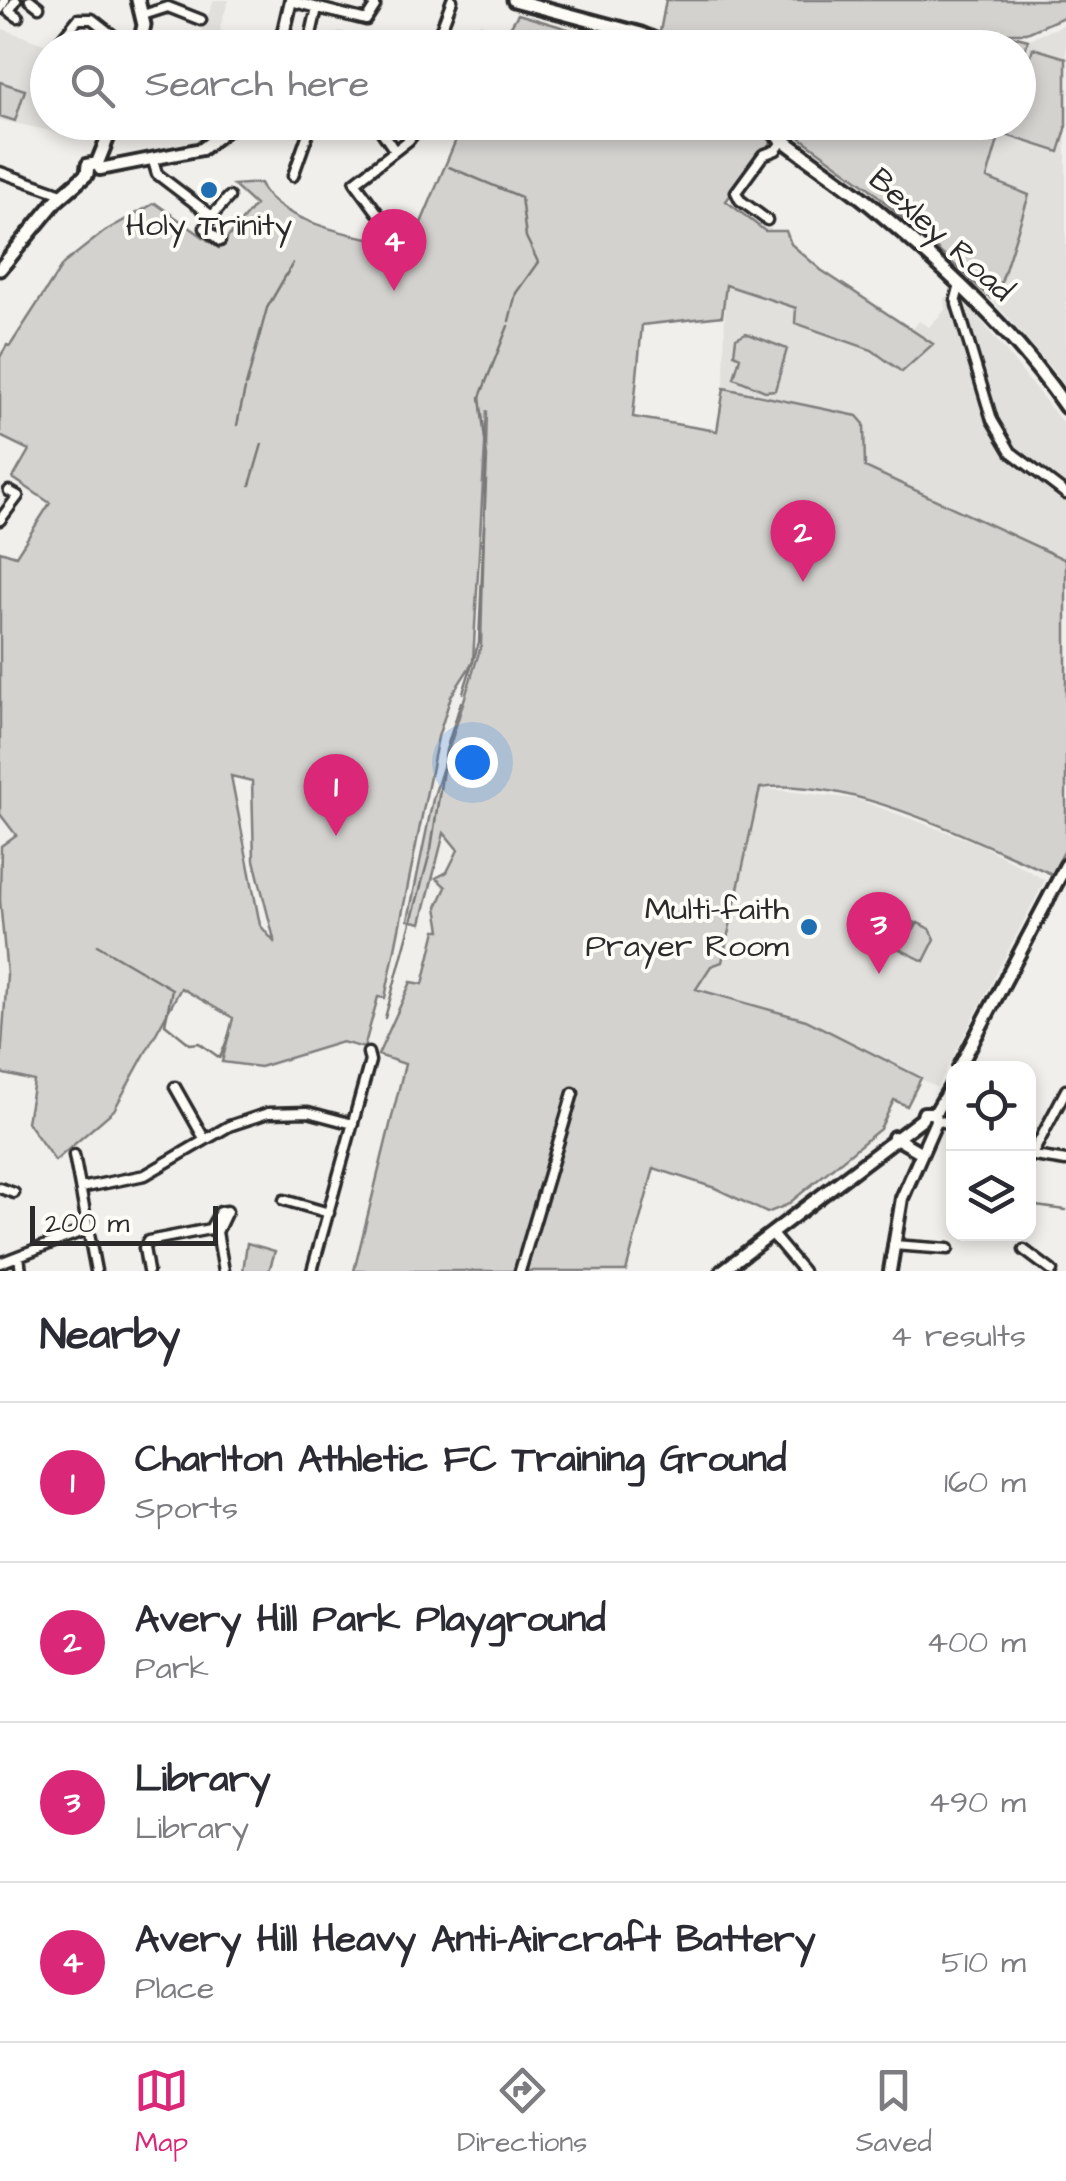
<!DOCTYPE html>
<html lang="en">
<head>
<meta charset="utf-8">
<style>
  body { margin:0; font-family:"Architects Daughter",sans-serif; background:#f7f7f7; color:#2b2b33 }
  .controls { position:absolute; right:30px; bottom:30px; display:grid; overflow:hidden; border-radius:20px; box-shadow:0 5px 15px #0003 }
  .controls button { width:90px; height:90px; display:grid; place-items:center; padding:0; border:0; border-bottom:2px solid #e1e1e2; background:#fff; color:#2b2b33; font:50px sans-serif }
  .scale { position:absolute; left:30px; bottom:25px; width:188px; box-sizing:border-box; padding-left:10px; border:5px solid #2b2b2b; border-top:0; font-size:28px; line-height:35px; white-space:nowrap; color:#2b2b2b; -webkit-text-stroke:8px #fdfcf7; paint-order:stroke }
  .you { position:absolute; left:472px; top:762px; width:35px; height:35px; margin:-25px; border:8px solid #fff; border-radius:50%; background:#1a73e8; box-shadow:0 0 0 15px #1a73e833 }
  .badge { display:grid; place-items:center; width:65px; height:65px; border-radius:50%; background:#db2777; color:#fff; font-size:32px; font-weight:700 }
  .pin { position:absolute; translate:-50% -82px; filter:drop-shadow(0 2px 5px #0008) }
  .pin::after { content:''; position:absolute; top:52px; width:35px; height:30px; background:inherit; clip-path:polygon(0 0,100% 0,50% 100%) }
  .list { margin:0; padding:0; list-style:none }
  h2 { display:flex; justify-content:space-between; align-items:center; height:130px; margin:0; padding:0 40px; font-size:42px }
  h2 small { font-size:32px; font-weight:400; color:#7c7c81 }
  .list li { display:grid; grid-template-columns:65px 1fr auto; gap:30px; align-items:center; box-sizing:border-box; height:160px; padding:0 40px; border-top:2px solid #e1e1e2 }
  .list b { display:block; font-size:38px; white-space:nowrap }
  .list p { margin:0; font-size:32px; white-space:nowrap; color:#7c7c81 }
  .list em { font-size:32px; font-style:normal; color:#7c7c81 }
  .icon { flex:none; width:55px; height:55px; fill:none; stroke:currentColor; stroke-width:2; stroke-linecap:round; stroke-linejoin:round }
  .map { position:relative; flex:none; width:1066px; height:1271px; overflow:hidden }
  .search { position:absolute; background:#fff; box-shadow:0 5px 15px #0003; left:30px; right:30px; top:30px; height:110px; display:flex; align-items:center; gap:25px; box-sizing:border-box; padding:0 35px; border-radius:55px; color:#7c7c81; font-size:38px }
  .sheet { height:770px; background:#fff }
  nav { display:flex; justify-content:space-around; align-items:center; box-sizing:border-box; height:140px; border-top:2px solid #e1e1e2; background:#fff; font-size:28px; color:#7c7c81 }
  nav a { display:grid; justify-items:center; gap:5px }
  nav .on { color:#db2777 }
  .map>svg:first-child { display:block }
</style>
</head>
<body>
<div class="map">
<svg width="1066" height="1271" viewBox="0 0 1066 1271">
  <rect width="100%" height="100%" fill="#f0efeb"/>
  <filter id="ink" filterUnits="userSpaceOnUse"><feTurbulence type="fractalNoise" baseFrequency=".01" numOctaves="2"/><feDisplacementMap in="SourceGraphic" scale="20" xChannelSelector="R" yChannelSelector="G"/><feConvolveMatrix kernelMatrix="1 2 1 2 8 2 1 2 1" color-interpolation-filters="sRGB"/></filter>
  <g filter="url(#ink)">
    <path fill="#e1e0dc" d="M214 0H229L220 26 221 32 238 39 235 47H196Z
      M1066 24V386L991 298 998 292 1029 195 987 179 1003 123 1018 122 1019 71 1028 40Z
      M0 28 52 47 48 48V122L108 123 103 138 85 133 83 138 0 120Z
      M726 201 905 339 919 321 929 327 945 310 944 297 964 299 1066 427V560L865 467 864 425 724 388Z
      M759 788 856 799 980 844 1045 880 937 1088 921 1079 907 1106 894 1100 880 1129 622 970Z"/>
    <path fill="#d3d2cf" stroke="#7f7e7d" stroke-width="2.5" fill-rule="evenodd" d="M666 0H1066V16L1027 33H1001L1028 40 1019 71 1018 48H837L819 43 801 48 685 47 660 32Z
      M518 14 628 47H498Z
      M1033 48 1066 58V129L1059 152 1006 135 1010 123 1018 122 1019 95Z
      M0 82 25 90 15 121 0 116Z
      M463 123H750L772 141 726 201 765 231H786L791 244 821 270 933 344 902 372 872 350 795 323 796 308 726 285 722 316 642 325 633 417 717 431 724 388 857 416 864 424 865 467 1066 560V848L1052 874C969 839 850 776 760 788L722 962 711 966 696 989 806 1020 921 1078 907 1106 894 1100 880 1129 787 1205 767 1213 715 1188 654 1168 626 1271H354L405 1064 378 1055 411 982 423 984 436 930H441L437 907 446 887 436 878 447 872 458 850 444 833 421 923 408 920 433 799 481 646 487 410 473 662 451 696 438 737 385 998 378 997 364 1048 342 1042 260 1067 222 1062 233 1018 181 988 114 1110 55 1161 27 1122 34 1081 0 1073 7 975 0 900 1 846 16 835 0 814V551L16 556 50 503 13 478 29 450 0 436V357L7 345 10 346 63 264 105 231 155 203 219 248 255 205 233 185 260 183C274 222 375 244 413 242ZM231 776 252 781 254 860 275 943 260 925Z
      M780 123H1003L987 178 1029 195 998 292 991 298 868 187Z
      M746 333 787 349 775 390 765 391 734 378 740 357 734 354 736 338Z
      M881 905 916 923 913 931 918 923 930 929 935 939 924 961 867 933Z
      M247 1243 275 1251 269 1271H243Z"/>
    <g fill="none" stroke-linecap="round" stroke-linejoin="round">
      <path stroke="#777775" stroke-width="2.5" d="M449 167 521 197 526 237 538 262 516 293 509 321
        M246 386 267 308 293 263
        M237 425 245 389
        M250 485 262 444
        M463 693 479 642 487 457 480 397 508 326
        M97 945 172 989 165 1024 190 1044 199 1043 220 1058 229 1035
        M385 1018 431 849 446 750 461 702
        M1028 1205 1066 1210"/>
      <defs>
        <path id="street" d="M16 0 9 11 18 17
          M30 0 39 7
          M291 1 366 20 375 6 371 0
          M0 9 5 0
          M143 15 168 7 201 20
          M437 41 451 48
          M68 48 60 41 78 19H92L129 48
          M79 48H84
          M308 48 317 8
          M338 48 340 40 360 46
          M434 48 452 0
          M475 48 481 32
          M375 122 395 151
          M153 161 157 174 212 216 229 197
          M0 172 62 194
          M293 176 312 122
          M377 212 355 182 409 140 423 122
          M212 216 205 228 220 241
          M767 220 740 200 736 192 763 155 776 150 783 141
          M956 299 960 284
          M957 304 992 420 1011 452 1066 494
          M0 520 18 496 9 491
          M175 1087 205 1140
          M936 1119 954 1126
          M74 1155 96 1271
          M1028 1155 1066 1161
          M1032 1155 1066 1090
          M0 1188 14 1193
          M81 1188 145 1175 229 1126 268 1113 308 1112 353 1124
          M284 1200 329 1213
          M210 1229 220 1212 227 1211 217 1232
          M771 1233 803 1271
          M893 1245 948 1249
          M1024 1250 1052 1271
          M19 1256 21 1271
          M0 1263 88 1229
          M148 1271 144 1248 148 1241 210 1229 217 1232 224 1271
          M312 1271 370 1061 368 1053
          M520 1271 573 1093"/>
        <path id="secondary" d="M280 48 291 0
          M100 169 202 149 236 122
          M959 1068 1066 865
          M894 1137 922 1153
          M722 1271 922 1119 924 1113H935
          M890 1271 902 1198 936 1121 935 1113 954 1081"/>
        <path id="primary" d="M138 0 144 25 139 48
          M514 0 641 34 674 48
          M761 122C797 153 837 177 873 207 944 267 1013 330 1066 407
          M97 164 114 122
          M0 269 56 201 87 174 88 165 97 164"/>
      </defs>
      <use href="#street" stroke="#2b2b2b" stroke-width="15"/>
      <use href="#secondary" stroke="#2b2b2b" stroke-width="18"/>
      <use href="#primary" stroke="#2b2b2b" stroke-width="19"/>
      <use href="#street" stroke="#fdfcf7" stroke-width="8"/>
      <use href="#secondary" stroke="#fdfcf7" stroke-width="10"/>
      <use href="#primary" stroke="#fdfcf7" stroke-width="11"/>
    </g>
  </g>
  <g fill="#1f6fb2" stroke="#fdfcf7" stroke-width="4">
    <circle cx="209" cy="190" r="10"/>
    <circle cx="809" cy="927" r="10"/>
  </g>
  <g text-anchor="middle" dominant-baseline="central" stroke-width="8" stroke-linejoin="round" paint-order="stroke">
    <g font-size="32" fill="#2b2b2b" stroke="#fdfcf7">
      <text x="209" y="225">Holy Trinity</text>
      <text x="789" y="909" text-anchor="end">Multi-faith<tspan x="789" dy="37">Prayer Room</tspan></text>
    </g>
    <g font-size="32" fill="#2b2b2b" stroke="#fdfcf7">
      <text transform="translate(941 235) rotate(42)">Bexley Road</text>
    </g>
  </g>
</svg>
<div class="controls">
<button><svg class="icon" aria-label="locate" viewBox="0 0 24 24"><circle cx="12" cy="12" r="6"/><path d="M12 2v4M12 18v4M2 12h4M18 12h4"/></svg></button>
<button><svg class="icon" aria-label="layers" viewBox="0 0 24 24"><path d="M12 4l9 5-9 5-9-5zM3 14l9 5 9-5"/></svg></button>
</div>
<div class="scale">200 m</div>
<div class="you"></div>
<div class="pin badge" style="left:336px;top:836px">1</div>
<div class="pin badge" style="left:803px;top:582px">2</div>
<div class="pin badge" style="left:879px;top:974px">3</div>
<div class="pin badge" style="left:394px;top:291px">4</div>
<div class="search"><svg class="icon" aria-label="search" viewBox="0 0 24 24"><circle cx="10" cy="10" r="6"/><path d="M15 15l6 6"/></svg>Search here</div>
</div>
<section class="sheet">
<h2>Nearby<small>4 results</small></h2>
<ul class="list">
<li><span class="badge">1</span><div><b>Charlton Athletic FC Training Ground</b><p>Sports</p></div><em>160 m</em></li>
<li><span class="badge">2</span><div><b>Avery Hill Park Playground</b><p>Park</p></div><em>400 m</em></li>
<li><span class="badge">3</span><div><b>Library</b><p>Library</p></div><em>490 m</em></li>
<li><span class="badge">4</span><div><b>Avery Hill Heavy Anti-Aircraft Battery</b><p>Place</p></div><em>510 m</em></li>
</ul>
</section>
<nav>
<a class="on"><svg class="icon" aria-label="map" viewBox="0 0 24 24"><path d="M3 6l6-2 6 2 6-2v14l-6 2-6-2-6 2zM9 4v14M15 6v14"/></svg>Map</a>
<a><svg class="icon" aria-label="directions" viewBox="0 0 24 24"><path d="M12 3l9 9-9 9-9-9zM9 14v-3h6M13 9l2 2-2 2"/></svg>Directions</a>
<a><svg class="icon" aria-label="saved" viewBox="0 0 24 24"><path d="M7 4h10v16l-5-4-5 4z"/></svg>Saved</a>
</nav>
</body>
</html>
